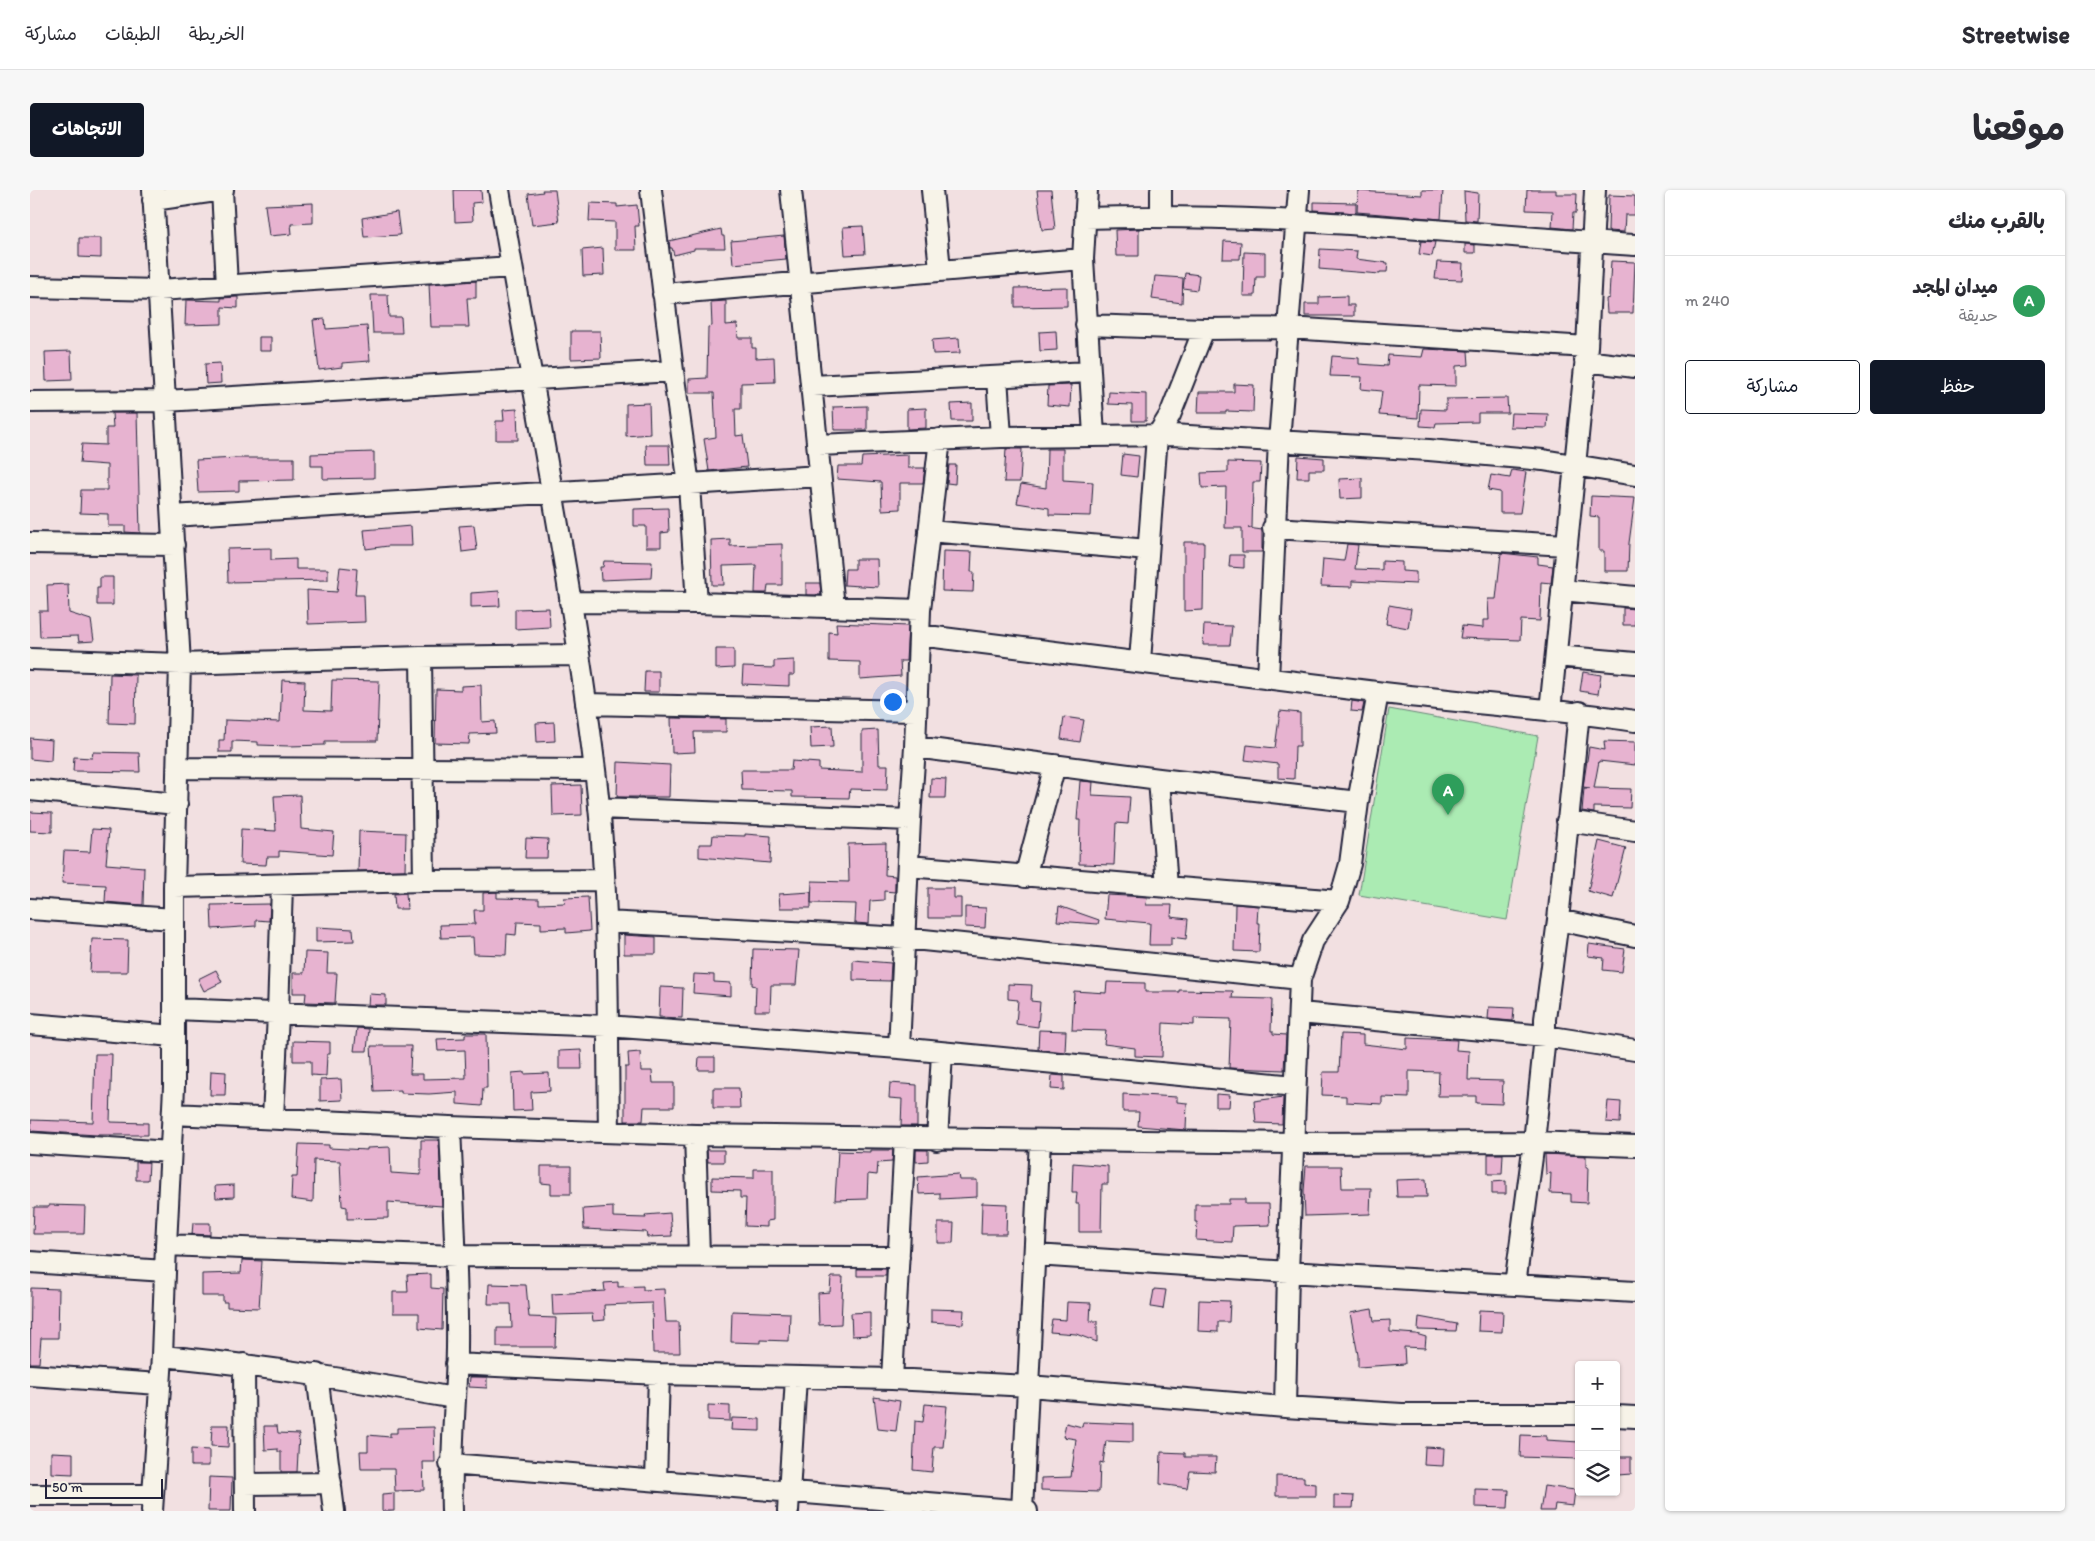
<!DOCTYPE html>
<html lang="ar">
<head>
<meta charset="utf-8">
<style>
  body { margin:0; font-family:Itim,"Playpen Sans Arabic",sans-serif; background:#f7f7f7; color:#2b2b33; direction:rtl }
  .controls { position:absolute; right:15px; bottom:15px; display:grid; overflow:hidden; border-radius:5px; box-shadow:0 1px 4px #0004 }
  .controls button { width:45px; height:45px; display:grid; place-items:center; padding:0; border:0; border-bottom:1px solid #e1e1e2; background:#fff; color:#2b2b33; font:25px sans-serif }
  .scale { position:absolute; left:15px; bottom:12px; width:118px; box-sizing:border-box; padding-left:5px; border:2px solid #22223b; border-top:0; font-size:14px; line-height:18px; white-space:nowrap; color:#22223b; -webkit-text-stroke:4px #f7f3e8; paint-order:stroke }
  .you { position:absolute; left:862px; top:511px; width:18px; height:18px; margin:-12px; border:4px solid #fff; border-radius:50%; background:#1a73e8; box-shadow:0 0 0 8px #1a73e833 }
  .badge { display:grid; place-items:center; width:32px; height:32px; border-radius:50%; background:#111827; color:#fff; font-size:16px; font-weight:700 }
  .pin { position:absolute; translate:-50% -41px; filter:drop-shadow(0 1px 2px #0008) }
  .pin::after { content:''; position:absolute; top:26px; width:18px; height:15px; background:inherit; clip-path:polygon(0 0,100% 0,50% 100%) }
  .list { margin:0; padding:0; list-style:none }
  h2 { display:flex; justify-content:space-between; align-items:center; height:65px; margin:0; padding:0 20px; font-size:21px }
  h2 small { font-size:16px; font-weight:400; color:#7c7c81 }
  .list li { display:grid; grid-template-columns:32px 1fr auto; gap:15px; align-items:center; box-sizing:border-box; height:90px; padding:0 20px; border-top:1px solid #e1e1e2 }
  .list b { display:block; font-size:19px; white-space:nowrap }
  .list p { margin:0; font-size:16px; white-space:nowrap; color:#7c7c81 }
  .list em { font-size:16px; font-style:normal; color:#7c7c81 }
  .actions { display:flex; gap:10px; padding:15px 20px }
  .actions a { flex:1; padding:11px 0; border:1px solid #111827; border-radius:5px; text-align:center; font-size:18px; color:#111827 }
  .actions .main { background:#111827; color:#fff }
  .icon { flex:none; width:28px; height:28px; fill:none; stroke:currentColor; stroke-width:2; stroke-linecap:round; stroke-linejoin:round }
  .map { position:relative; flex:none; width:1605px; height:1321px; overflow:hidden; direction:ltr; border-radius:5px }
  header { display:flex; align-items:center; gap:30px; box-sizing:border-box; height:70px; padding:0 25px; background:#fff; border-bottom:1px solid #e1e1e2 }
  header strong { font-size:24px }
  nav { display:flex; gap:28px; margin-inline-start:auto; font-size:18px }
  .intro { display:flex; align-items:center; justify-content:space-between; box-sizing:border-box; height:120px; padding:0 30px }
  h1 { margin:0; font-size:35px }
  .button { padding:12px 22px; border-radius:5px; background:#111827; color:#fff; font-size:18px; font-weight:700 }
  main { display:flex; gap:30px; padding:0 30px }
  aside { flex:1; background:#fff; border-radius:5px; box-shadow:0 1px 4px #0004 }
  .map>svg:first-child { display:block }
</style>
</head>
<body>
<header>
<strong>Streetwise</strong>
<nav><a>الخريطة</a><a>الطبقات</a><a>مشاركة</a></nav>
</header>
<div class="intro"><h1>موقعنا</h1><a class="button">الاتجاهات</a></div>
<main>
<aside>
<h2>بالقرب منك<small></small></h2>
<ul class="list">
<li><span class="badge" style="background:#2e9e5b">A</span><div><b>ميدان المجد</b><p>حديقة</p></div><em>240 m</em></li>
</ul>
<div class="actions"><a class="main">حفظ</a><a>مشاركة</a></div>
</aside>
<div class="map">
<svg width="1605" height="1321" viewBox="0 0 1605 1321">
  <rect width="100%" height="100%" fill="#f2e0e1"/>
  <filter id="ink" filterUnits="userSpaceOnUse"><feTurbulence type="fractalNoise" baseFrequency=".02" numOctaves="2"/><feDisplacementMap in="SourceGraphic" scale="10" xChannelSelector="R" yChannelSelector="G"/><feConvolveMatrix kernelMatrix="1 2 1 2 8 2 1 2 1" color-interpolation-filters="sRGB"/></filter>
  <g filter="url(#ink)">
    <path fill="#abebb3" stroke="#668677" d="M1359 519 1508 546 1477 730 1329 705Z"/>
    <path fill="#e7b3d0" stroke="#22223b" d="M424 0H451L452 12 442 13 443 31 425 32Z
      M512 0H525L529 32 502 35 498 4 513 2Z
      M1007 0H1021L1025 39 1012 40Z
      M1392 0H1413L1411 29 1327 22 1328 1 1392 5Z
      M1497 0H1526V4H1547L1546 23H1543L1542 39 1522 37 1523 21 1496 20Z
      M1434 1 1448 3 1447 31 1435 30Z
      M1579 5 1605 6V25H1595L1594 42 1578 41Z
      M1284 12 1326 13V23L1284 20Z
      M283 13V33L261 34 262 44 239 46 235 15Z
      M560 13 587 14V17L607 15 609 36H605L606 60H585V32L559 31Z
      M367 22 370 45 334 47 332 28Z
      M833 36 835 64 815 65 813 37Z
      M691 39 692 46H694L695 58H664V60L644 65 642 58H640L639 51Z
      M1109 39V66H1086L1085 40Z
      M754 46 756 69 703 74 701 51Z
      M49 48H71V68L49 67Z
      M1194 51 1211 52 1210 69H1193Z
      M1391 51 1405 52 1402 66 1389 64Z
      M1435 54 1445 55V63H1435Z
      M573 58 574 85 553 86 552 60Z
      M1290 59 1327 61 1326 69 1358 73 1357 82H1350V84L1289 79Z
      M1214 62 1235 63V87H1226L1225 106H1213Z
      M1581 71 1605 72 1603 123H1577L1576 109 1579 108Z
      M1407 72 1433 73 1432 90 1405 89Z
      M1155 83 1169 85 1167 100 1153 98Z
      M1125 86 1153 88 1152 113 1122 109Z
      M446 91V108H437L439 137H401L399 94Z
      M1037 97V116L985 117V98Z
      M341 105H358L359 127H371L372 143H343Z
      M1317 106V115H1324V126H1275V114H1289V107Z
      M208 107V118L192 117V134L155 135 156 110 191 111V108Z
      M696 111V135L707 134 708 148H722V158H726V168L744 167 745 192 711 193V219H705L706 246 713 245 717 277 679 281 674 249 686 247 684 203H659V189L677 188 678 137 682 136 681 112Z
      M295 129 296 139 337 136 340 171 312 173V177L289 180 283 130Z
      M541 141H570L571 168 541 169Z
      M1026 141 1027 160 1010 161 1009 142Z
      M229 147H241V161H229Z
      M929 148 930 163 903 164 902 150Z
      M1394 159 1438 161 1439 175 1426 176V196L1389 195 1388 228 1349 225 1352 201 1331 199 1332 187 1300 186 1302 166 1329 168V174L1357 176 1358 165 1392 167Z
      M41 161 42 190 16 191 15 162Z
      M190 173 191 193 176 194 175 174Z
      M1204 194 1224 195 1223 222 1196 221V223H1168L1169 202H1204Z
      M1041 195 1040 217 1017 215 1018 196Z
      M1079 202 1116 204V231H1102V215L1078 214Z
      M1477 208 1478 223H1448V232L1406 233 1405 237 1390 236 1391 219 1416 220V209Z
      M619 213 620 244 596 246V214Z
      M942 213V231H922L921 214Z
      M837 216V240H804L803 217Z
      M896 218V238L877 239V219Z
      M487 219 488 250H466V231H474L473 220Z
      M82 223H107L110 343 95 342V336H78V324L50 323 51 300H77V275L50 273 52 254 76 255V238H83Z
      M1481 223 1518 224 1517 238 1480 237Z
      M616 255H639L640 275H617Z
      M976 259H992L990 292H974Z
      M1017 259H1033V290L1063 292 1061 326 1019 325V318L987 313 991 294 1016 298Z
      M344 262V288L293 289V276H281V264Z
      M1093 264 1109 266 1107 287 1091 285Z
      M878 265V278H895L893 293H870V319L852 320 851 292 807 289 808 276H831L832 267Z
      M1268 266 1294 268V280H1279V288H1267Z
      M208 268H264V290L209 291V301L168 302 166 270Z
      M1198 272 1231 273 1230 292H1223L1222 338H1218L1232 340V362H1212V338H1195L1196 297 1172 298 1171 283 1198 282Z
      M919 275H926L925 294 917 293Z
      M1482 280 1496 282 1490 323H1470V302L1458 300 1461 285 1480 288Z
      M1332 288V308L1310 309 1309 289Z
      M1561 306 1605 308 1599 353 1598 381H1574V361H1569V327L1560 326Z
      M638 318 639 342 631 343V357H616V336H604V319Z
      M444 335 447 360 432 362 429 336Z
      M381 336 382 356H358L336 359 334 340Z
      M700 349V356L752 354V395H738L737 403H725L726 375 693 376 694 395H682L681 350Z
      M1154 352H1174L1173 420 1154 421Z
      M1317 354 1328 355 1325 379 1352 380V371L1372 372V381L1386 382V394L1322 391V397L1291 396 1293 369 1314 371Z
      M241 358V370L266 369V379H298V390L198 392 197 359Z
      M913 361 942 362 941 382H944L943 402 912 401Z
      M1471 363 1508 367V374L1523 376 1521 393 1511 392 1510 431 1491 430 1490 450 1430 448 1432 436 1453 438V430H1459L1458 409H1466Z
      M1200 365H1214V378L1199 377Z
      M825 369H847L848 397 814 395 815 379H825Z
      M574 371 622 372 621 388 571 390 570 377H573Z
      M310 377 327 379 325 405H334L335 432 278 434 277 400 307 402Z
      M70 387H83V415H67V398H70Z
      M776 393H790L791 405H776Z
      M38 394 39 423 61 430 64 451 49 452 48 446 10 447 9 421H18L17 395Z
      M469 401 470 416 441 417V403Z
      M1359 415 1381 419 1378 438 1356 434Z
      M519 418 520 437 485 439V419Z
      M1593 418 1605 419V435H1593Z
      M806 433 878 436 876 471H870L871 486 830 489V472L799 471V442L807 443Z
      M1174 435 1202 436 1200 455H1173Z
      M686 459H704V478L686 479Z
      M764 470V485H759V496L712 494 713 477 744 478V471Z
      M615 481H629V502H614Z
      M1553 482 1571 485 1568 504 1550 501Z
      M80 484 106 485 105 534 79 533Z
      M252 490 275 491 274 520 301 521 302 490 349 491 347 551H295V555L259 556 228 555V552L202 551V562H189V550H194L195 530 250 532Z
      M451 495 452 532 465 531 466 543 440 544 439 554 405 553 406 499 431 500V496Z
      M1322 511 1334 513 1332 522 1321 521Z
      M1250 521 1270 523V556H1265L1264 589 1248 588V574L1215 570 1217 555 1245 558Z
      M1034 527 1054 530 1050 552 1031 549Z
      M641 528 696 529V542H664L665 562 642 563Z
      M524 532 525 551 507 552 506 533Z
      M802 536 803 557 781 558 780 537Z
      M848 540 849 575H858L857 600 820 599 819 608 762 607V601L712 600 711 580H761L762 571 789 573V580L832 582V541Z
      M0 548 22 550 21 571 0 569Z
      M1574 551 1605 552V575L1569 571 1564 598 1601 599 1600 618 1564 617V623L1552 621 1554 598H1560L1553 597 1559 557 1575 560Z
      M63 562 109 563 110 582 43 581 44 567 62 568Z
      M588 572 640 575 639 607H587Z
      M901 588 916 589 915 608H900Z
      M1050 591 1063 592 1062 605 1100 607 1098 634 1086 633 1084 675 1049 674 1050 630H1047Z
      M551 595 552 625 523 626 522 596Z
      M270 605 271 639 304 642 302 665 249 661V667H237L236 675 210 674 211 639 246 641 244 606Z
      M0 622 22 623V642L0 641Z
      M62 639 79 640 76 674 114 677 113 715 75 712 76 695 32 693 34 661 60 662Z
      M329 641 376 643 375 680 328 681Z
      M715 644 741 646 740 673 669 667V654H682L683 645 715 646Z
      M496 648 518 649 517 668H495Z
      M1569 651 1596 658 1583 708 1558 701Z
      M856 653 855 685 865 686V702L854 701V710L840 711 839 734 825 733 826 714 781 713 782 691 819 692 818 654Z
      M898 698H924V708H931V728H898Z
      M467 702V708L509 709V714L535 713 534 708 558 707 560 741 536 743V738L511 739V733L487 732 486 745 477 744 476 765 444 764 443 747 411 748 410 735 445 734 444 720H453V703Z
      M781 702V718H750L749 704Z
      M376 703 377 719H365L364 704Z
      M1077 705 1117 707 1116 715H1142L1141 727 1158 729 1156 749 1141 747V755H1119L1120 733 1075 729Z
      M240 714 239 731 226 730V736L182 739 181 715Z
      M1205 714 1228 716 1227 733H1230L1229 762 1204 761Z
      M1029 716 1069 730 1068 734 1027 731Z
      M935 717 956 718 955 738 935 737Z
      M286 737 323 739 324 751 286 752Z
      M594 745 626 747V764H594Z
      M62 749 98 750 97 782H60Z
      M1559 754 1595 759 1592 782 1573 780 1574 768 1558 766Z
      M723 759 769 760 766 795H741L740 821H725L726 796 722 795Z
      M275 762 298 763 297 783H307L305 813 275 812 276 803H263V783H274Z
      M823 770 861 773 860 791 823 790Z
      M186 780 192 792 174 801 168 789Z
      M664 784 684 785V792L701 793V806L663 803Z
      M1077 792 1115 793V802H1149V800L1203 801 1202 808 1242 809 1241 841H1243V844L1256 845 1254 880 1199 878 1201 829 1164 828V835L1133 833 1132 867 1105 866V858L1074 854 1076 841 1042 840 1044 801 1076 803Z
      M978 794 1002 795 1001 811 1010 812 1008 837 986 834 988 810 978 809Z
      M630 797 653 798 652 828 629 827Z
      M339 804 356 805V815H338Z
      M1459 817 1484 818 1483 831 1458 829Z
      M327 838 339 839 337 861H324Z
      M1009 840 1036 841 1035 862 1008 859Z
      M435 844H456L457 898H453L452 916 427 914V902L399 904 371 903V900L344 901 341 856H381L380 884H393V889L436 888 435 860 408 861 407 849 435 848Z
      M1311 844 1333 845V854L1377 859V848L1427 850 1426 860 1439 861 1438 890 1473 891 1472 914 1446 913V906H1408L1409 882 1379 881V908L1352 907V914L1316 912V906L1292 905 1293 882H1309Z
      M263 851 300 852V864H297L296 886 281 885V871H263Z
      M551 860 552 879H529V861Z
      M610 862 611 881H622L623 893H644V917H614L613 931H595V877H599L598 863Z
      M65 864H82L80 932 118 933V945H67L1 941V930L63 932Z
      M669 867H685V880H668Z
      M181 881 196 882 195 905H180Z
      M494 882V884L519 883 520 901 501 902 502 920 483 921 482 883Z
      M1022 885 1034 886V900L1021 899Z
      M311 889 312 910 290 911V890Z
      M860 893 887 895V936H871L872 909 859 908Z
      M683 898H709L710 918H683Z
      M1093 904 1147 907V912L1157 913 1156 940 1108 936 1109 922H1093Z
      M1186 904 1200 905 1199 917H1186Z
      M1253 907 1252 934 1226 933 1224 911Z
      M1578 911 1591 912 1590 933 1576 932Z
      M391 950H409L412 1016 358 1012V1028L317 1029V1017L312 1016 310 971 284 970 283 1012 261 1009 262 987H267L269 954 299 955V958L337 960V958L360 957 361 983 391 985Z
      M677 960H694V972H678Z
      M840 960H863L862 972 848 973 847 985 838 984 837 1009 805 1010 808 961 840 962Z
      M886 960H898V971L886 972Z
      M1458 964H1473L1472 984H1458Z
      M1515 964 1556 966V977H1558L1557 1013 1541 1012V1004L1520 1003 1521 983 1516 984Z
      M106 972H119L118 990H106Z
      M1043 973 1078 976V994H1072L1071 1042H1049V1014H1046L1047 1002H1042Z
      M511 976H541V1004H521V994L511 993Z
      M1276 976H1311L1312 998H1341L1340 1024 1275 1026 1274 1001Z
      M724 979H743V1030L737 1031V1037L715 1036 716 1008H710V1001L682 1000V987L724 988Z
      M928 984 929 990H947V1007L910 1009V1003L889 1004 888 987Z
      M1396 989 1397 1007H1367L1366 990Z
      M1476 991V1004H1462V992Z
      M204 995V1007L186 1008 185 996Z
      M1199 1009H1215V1014H1239L1240 1035 1203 1036 1202 1052 1166 1050 1167 1032H1165V1014H1199Z
      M952 1013 977 1014 976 1044H951Z
      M19 1015 55 1016 54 1044H3L4 1017H19Z
      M583 1017V1027L616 1028 615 1025 640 1023 642 1046 617 1047 616 1042 554 1039 553 1019Z
      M163 1033H180V1045L162 1044Z
      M908 1033H924L923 1053H908Z
      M212 1070 232 1071 229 1118 197 1117V1112H193V1106H172V1084L211 1083Z
      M827 1079H856V1086H827Z
      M401 1084V1098L413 1099 412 1140 389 1138V1123H363V1102H378L377 1085Z
      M801 1087H813L811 1134 789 1135 788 1103 800 1102Z
      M588 1092V1097L613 1096V1100L634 1099 636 1132H649L650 1163H623L622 1113 574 1115 575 1130 563 1131 562 1124 523 1125 522 1104 575 1101 574 1093Z
      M459 1094 496 1095 499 1127 526 1128 525 1157H467V1138H482L481 1114H458Z
      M1 1098 29 1099 28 1148H11L9 1173H0Z
      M1124 1099 1136 1100 1133 1119 1121 1117Z
      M1169 1110 1200 1111 1199 1132H1188V1142L1168 1141Z
      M1037 1112 1061 1113 1060 1131H1067V1152L1046 1144 1020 1142 1022 1129 1036 1130Z
      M901 1119 934 1120 933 1134 901 1132Z
      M1342 1119 1344 1131 1360 1130V1142L1386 1144 1396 1147 1395 1158 1374 1157 1375 1174 1328 1177V1165L1320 1123Z
      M1449 1120 1473 1121 1472 1142 1448 1141Z
      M702 1121 760 1123 759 1151 731 1150V1153L701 1152Z
      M840 1122V1145L822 1146 821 1123Z
      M1389 1127 1427 1134 1426 1141 1388 1140Z
      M440 1187H457V1198L439 1197Z
      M844 1207 870 1211 866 1241 848 1239Z
      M895 1214 917 1216 913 1257H904L902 1282 883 1280 885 1231 893 1232Z
      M678 1215 700 1216V1231L678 1230Z
      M702 1228 730 1229V1241L701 1240Z
      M1053 1232 1103 1234V1252L1076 1251 1073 1273 1070 1272 1069 1302 1011 1300V1288L1041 1287 1046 1249 1033 1247 1036 1233 1052 1237Z
      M182 1235H199L198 1257 181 1256Z
      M234 1236H247L248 1243 269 1244 267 1282H251V1262H248V1259L235 1260Z
      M404 1237 405 1272H393L394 1300 365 1301 364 1279H331L330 1261H338V1245L360 1247V1243H367V1238Z
      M1491 1245 1516 1246V1250L1549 1252V1269L1490 1267Z
      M1395 1257 1414 1258 1413 1276 1394 1275Z
      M161 1259 179 1260V1276H161Z
      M21 1262 43 1263V1284L21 1283Z
      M1131 1262 1155 1263V1267H1186L1185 1282 1160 1281 1157 1298 1130 1294Z
      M1588 1267H1601V1284L1588 1285Z
      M1246 1286 1274 1287V1293L1286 1294V1306H1246Z
      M179 1287 202 1288 201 1321H178Z
      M1514 1296 1545 1300 1543 1316 1525 1314 1524 1321H1510Z
      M1445 1299 1479 1300 1478 1318 1445 1317Z
      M364 1303V1321H352V1304Z
      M1304 1305 1324 1306 1323 1318H1304Z"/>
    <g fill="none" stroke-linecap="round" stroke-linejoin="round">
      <defs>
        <path id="minor" d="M192 0 197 95
          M469 0C501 193 541 385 565 580 580 699 577 822 579 942
          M621 0 643 181 659 295 667 413
          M761 0 804 417
          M902 0 910 79
          M1057 0 1053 69 1064 245
          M123 10 193 0
          M1131 25V0
          M1055 28C1239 22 1422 43 1605 55
          M0 97 129 100 482 77
          M633 104 1053 69
          M1056 135 1174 139 1259 138 1557 157
          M1555 171 1605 177
          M967 187 971 247
          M782 196 1059 182
          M0 212 135 211 643 181
          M788 255 971 247 1142 245 1399 260 1513 270 1605 285
          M142 326 790 286
          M1243 338 1536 355
          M899 341 1118 360
          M0 353 144 355
          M1532 400 1605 407
          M540 412 667 413 890 420
          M889 445C1042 463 1194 484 1346 502 1432 513 1519 518 1605 531
          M1526 466 1605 473
          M391 467 394 691
          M0 469 150 474 391 467 548 465
          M1110 471 1127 246 1140 225 1174 139
          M1238 489 1249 251 1269 0
          M556 514 885 521
          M1520 521 1557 157 1565 0
          M885 557 1129 589 1328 612
          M148 578 565 580
          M1129 589 1137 697
          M0 600 147 614
          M569 618 880 630
          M1537 631 1605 641
          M878 676 1309 711
          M995 687 1025 575
          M144 697 394 691 574 690
          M0 719 144 729
          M1528 730 1605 746
          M576 732 874 748 1270 789
          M144 819 577 836 869 858 1265 896
          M1270 823 1515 846 1605 860
          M0 834 144 846
          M869 858 880 630 885 557 890 420 910 249
          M143 924 420 937 665 945 1262 953 1504 952 1605 956
          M243 928 248 824 252 695
          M420 937C423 1011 428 1084 427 1158 426 1213 420 1266 422 1321
          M665 945 669 1065
          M907 950 912 863
          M0 953 141 962
          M136 1055 426 1066 869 1067
          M1006 1065 1258 1082 1605 1102
          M0 1072 135 1081
          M1485 1095 1504 952 1515 846V829L1528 730 1549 522
          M132 1166C230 1175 327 1191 424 1208
          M214 1174 215 1321
          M426 1174 629 1184
          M287 1184 304 1321
          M0 1185 129 1194
          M862 1189 875 949
          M1255 1217 1258 1082 1270 789 1283 751 1309 711 1314 695 1320 674 1328 612 1348 503
          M1586 1226 1605 1227
          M420 1274 997 1321
          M626 1291 629 1184 862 1189 999 1196 1255 1217 1372 1224H1549
          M215 1294 301 1293
          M0 1305H123
          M122 1321 132 1166 136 1055 144 897V697L150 474 123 0
          M758 1321 766 1187
          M992 1321 1010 950"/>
      </defs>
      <use href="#minor" stroke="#22223b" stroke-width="24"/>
      <use href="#minor" stroke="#f7f3e8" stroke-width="20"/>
    </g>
  </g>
</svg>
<div class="controls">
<button>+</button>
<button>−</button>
<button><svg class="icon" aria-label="layers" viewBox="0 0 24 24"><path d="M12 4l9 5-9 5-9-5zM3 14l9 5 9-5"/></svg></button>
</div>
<div class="scale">50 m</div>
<div class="you"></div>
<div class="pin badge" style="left:1418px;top:625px;background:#2e9e5b">A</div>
</div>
</main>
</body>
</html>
